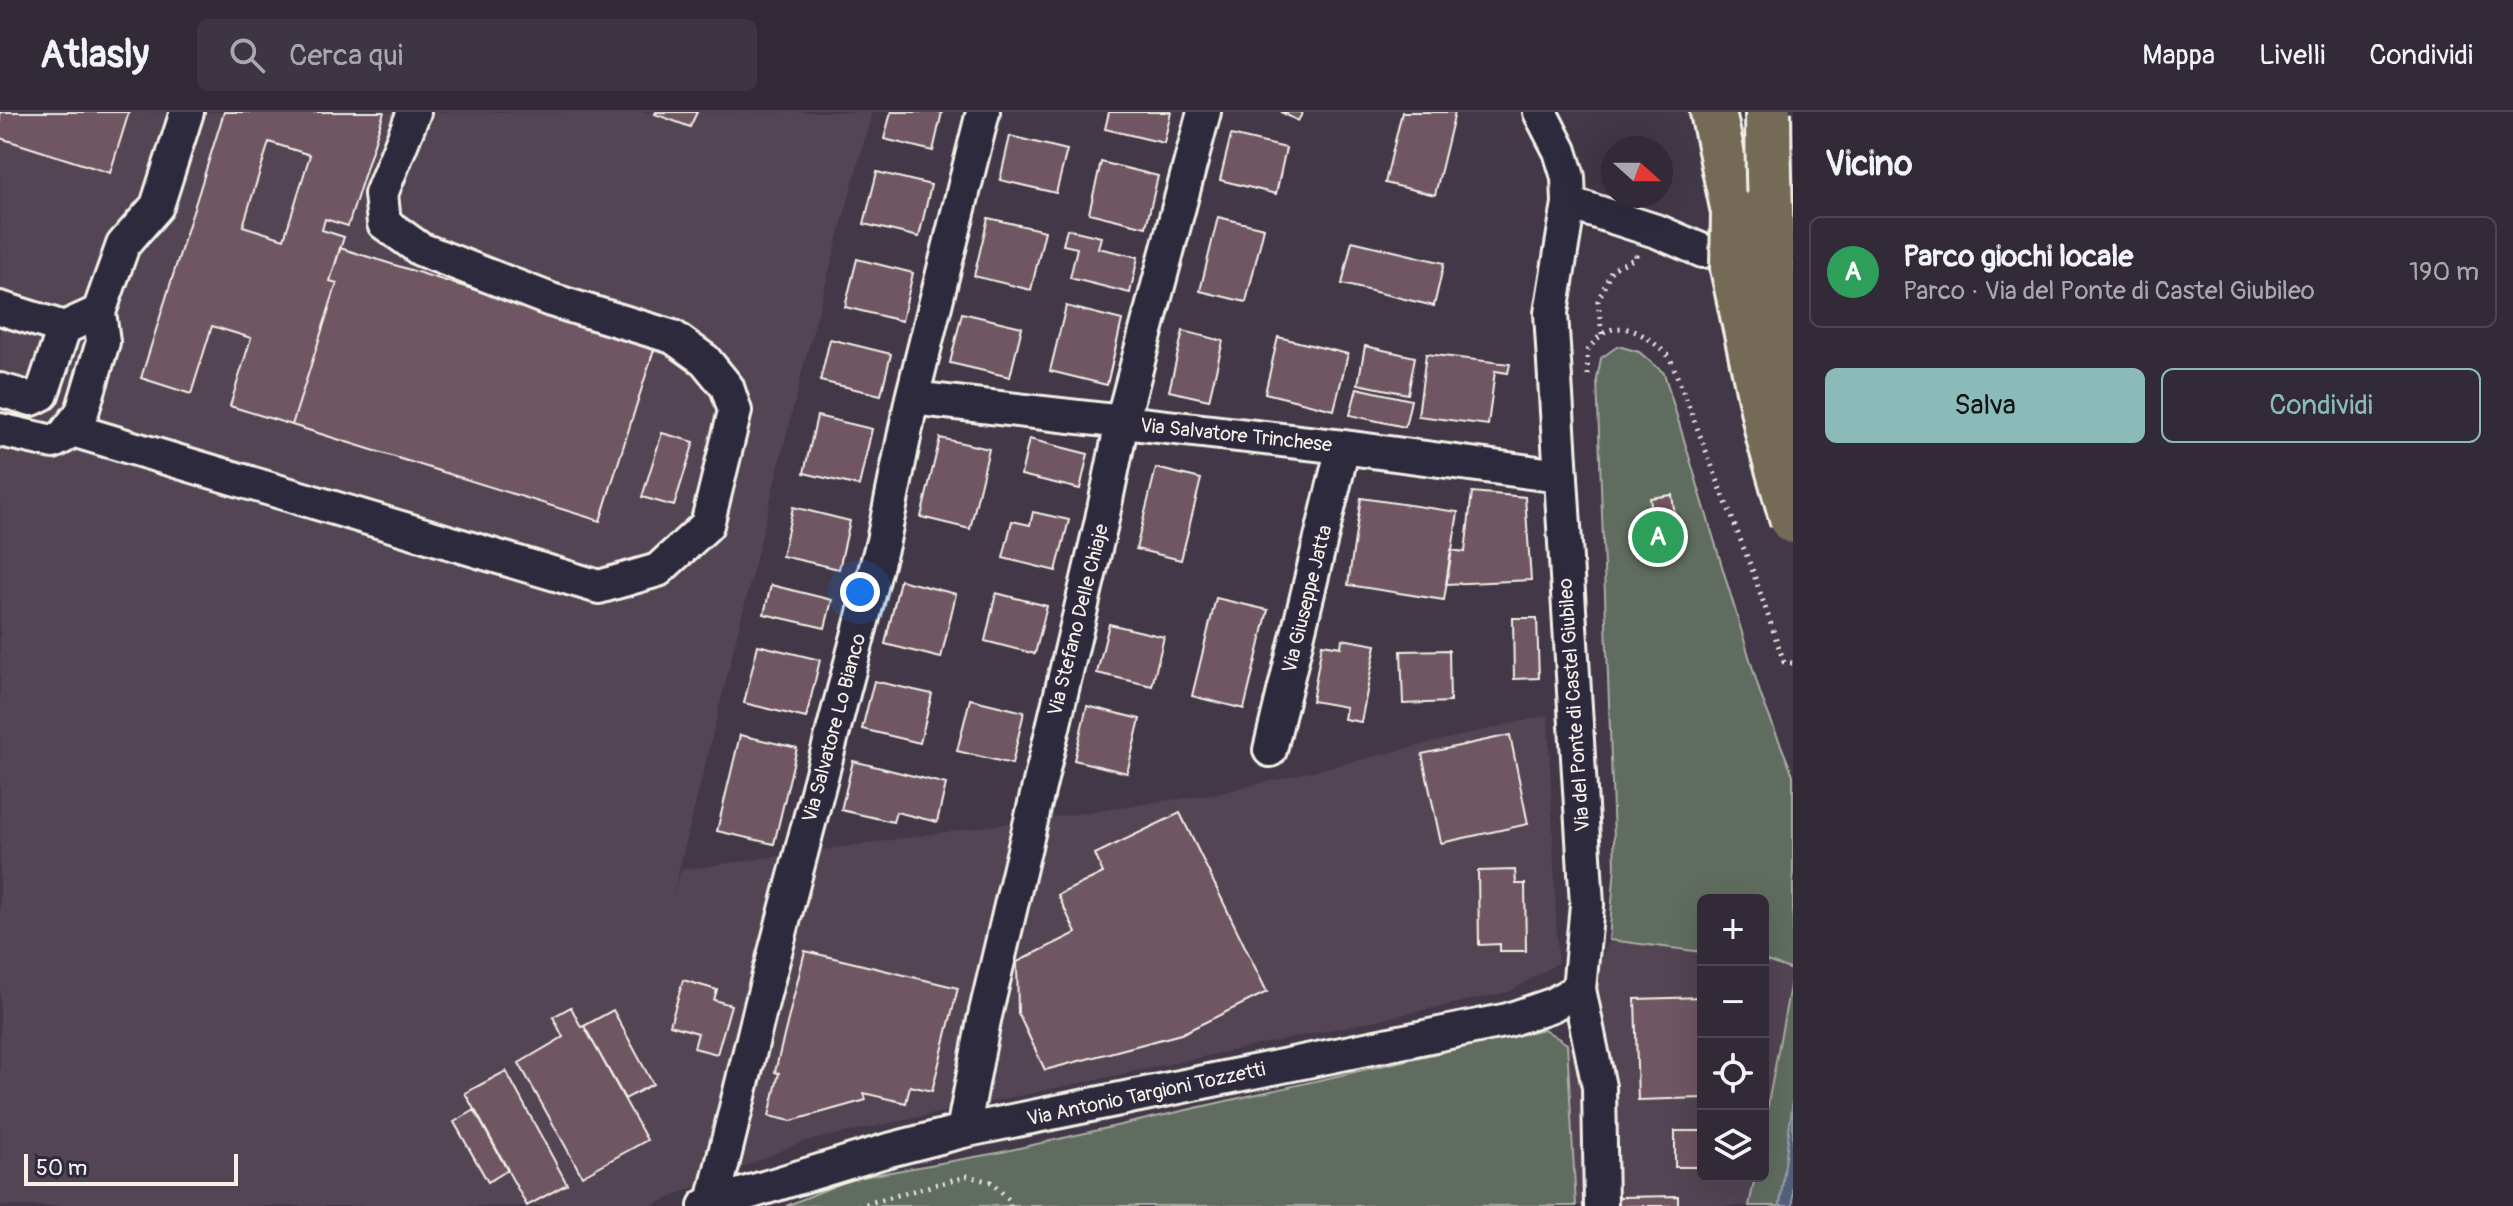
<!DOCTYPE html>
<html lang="it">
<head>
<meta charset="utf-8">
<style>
  body { margin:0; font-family:Pangolin,sans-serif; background:#3d3642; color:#f1f3f6 }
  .controls { position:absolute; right:24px; bottom:24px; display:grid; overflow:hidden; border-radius:12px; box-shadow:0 8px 32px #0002 }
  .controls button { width:72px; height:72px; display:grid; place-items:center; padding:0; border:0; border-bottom:2px solid #4d4651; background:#322a36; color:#f1f3f6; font:40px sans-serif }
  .compass { position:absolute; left:1601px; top:24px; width:72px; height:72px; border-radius:50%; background:#322a36; box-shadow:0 8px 32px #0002; rotate:111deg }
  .scale { position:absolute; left:24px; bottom:20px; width:214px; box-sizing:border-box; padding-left:8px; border:4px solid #f4f1e8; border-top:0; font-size:22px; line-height:28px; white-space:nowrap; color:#f4f1e8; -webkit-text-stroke:6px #2f2a3d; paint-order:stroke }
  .you { position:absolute; left:860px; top:480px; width:28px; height:28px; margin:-20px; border:6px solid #fff; border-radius:50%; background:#1a73e8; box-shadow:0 0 0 12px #1a73e833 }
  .badge { display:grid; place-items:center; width:52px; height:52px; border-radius:50%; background:#8bbbb9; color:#fff; font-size:26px; font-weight:700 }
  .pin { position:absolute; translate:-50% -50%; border:4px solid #fff; box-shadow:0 2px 8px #0006 }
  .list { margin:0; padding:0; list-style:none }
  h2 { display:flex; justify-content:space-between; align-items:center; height:104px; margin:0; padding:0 32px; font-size:34px }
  h2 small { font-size:26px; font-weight:400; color:#a8a7ad }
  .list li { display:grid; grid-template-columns:52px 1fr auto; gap:24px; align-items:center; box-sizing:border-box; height:112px; margin:0 16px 16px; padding:0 16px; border:2px solid #4d4651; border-radius:12px }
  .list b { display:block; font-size:30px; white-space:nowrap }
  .list p { margin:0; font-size:26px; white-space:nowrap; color:#a8a7ad }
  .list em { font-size:26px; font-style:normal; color:#a8a7ad }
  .actions { display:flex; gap:16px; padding:24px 32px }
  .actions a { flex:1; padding:18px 0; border:2px solid #8bbbb9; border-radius:12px; text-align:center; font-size:28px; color:#8bbbb9 }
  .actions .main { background:#8bbbb9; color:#111 }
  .icon { flex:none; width:44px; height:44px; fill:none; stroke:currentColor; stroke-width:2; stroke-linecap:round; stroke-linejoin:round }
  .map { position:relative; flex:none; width:1793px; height:1094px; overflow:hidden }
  header { display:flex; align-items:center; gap:48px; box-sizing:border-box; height:112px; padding:0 40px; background:#322a36; border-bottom:2px solid #4d4651 }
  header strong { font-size:38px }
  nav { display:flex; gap:44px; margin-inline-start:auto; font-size:28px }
  .search { width:560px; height:72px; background:#3d3642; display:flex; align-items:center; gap:20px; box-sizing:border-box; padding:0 28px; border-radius:12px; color:#a8a7ad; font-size:30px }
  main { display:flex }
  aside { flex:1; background:#322a36 }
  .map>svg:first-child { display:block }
</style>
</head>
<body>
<header>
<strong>Atlasly</strong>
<div class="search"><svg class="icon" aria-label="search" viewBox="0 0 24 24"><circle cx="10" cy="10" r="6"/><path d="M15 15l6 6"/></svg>Cerca qui</div>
<nav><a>Mappa</a><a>Livelli</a><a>Condividi</a></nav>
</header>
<main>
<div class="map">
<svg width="1793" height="1094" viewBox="0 0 1793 1094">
  <rect width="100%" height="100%" fill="#423848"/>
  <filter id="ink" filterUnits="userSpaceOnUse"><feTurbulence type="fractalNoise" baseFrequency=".0125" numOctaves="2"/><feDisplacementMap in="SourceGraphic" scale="16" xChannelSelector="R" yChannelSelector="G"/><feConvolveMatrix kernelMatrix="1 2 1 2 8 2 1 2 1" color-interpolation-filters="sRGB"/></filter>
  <g filter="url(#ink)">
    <path fill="#534553" d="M0 0H872L802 260 673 783 681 758 1220 681 1548 603 1558 851 1509 880 802 1030 650 1094H0Z
      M1609 828 1703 840V1064H1755L1749 1094H1576L1567 932Z
      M1763 848 1793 857 1763 1019Z"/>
    <path fill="#616c60" stroke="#aaaea4" stroke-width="2" d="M1618 234 1639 240 1664 261 1761 584 1793 663V987L1780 1094H1749L1755 1064H1763V1019L1793 858 1763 848V788H1703V840L1609 828 1615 754 1597 267 1601 246Z
      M1544 917 1567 932 1576 1094H786L851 1067 997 1041Z"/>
    <path fill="#52607b" stroke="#939aa7" stroke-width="2" d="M1793 987V1094H1780Z"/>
    <path fill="#6f5762" stroke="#f4f1e8" stroke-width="2" fill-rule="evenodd" d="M0 0H129L110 61 0 26Z
      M224 0H384L348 114 325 107 322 118 344 125 330 169 337 171 292 313 230 294 251 226 212 214 191 282 141 266ZM269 30 310 43 284 127 243 114Z
      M656 0H697L690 15 655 2Z
      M891 0H942L933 39 884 27Z
      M1109 0H1171L1164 31 1105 17Z
      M1281 0H1303L1298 9Z
      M1402 0H1455L1435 83 1385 71Z
      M1231 23 1286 36 1276 82 1220 68Z
      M1010 24 1067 38 1056 81 1000 68Z
      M1101 50 1158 64 1146 115 1089 101Z
      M877 60 931 73 919 125 864 112Z
      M1218 105 1264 116 1246 190 1200 179Z
      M988 106 1045 119 1031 178 974 164Z
      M1067 117 1101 125 1098 136 1138 145 1130 181 1070 166 1077 136 1063 133Z
      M1352 129 1444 151 1434 194 1342 172Z
      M340 136 655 234 600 409 292 313 337 171 330 169Z
      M857 147 913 161 902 209 845 195Z
      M1066 194 1122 208 1107 273 1050 259Z
      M962 201 1022 215 1010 265 950 251Z
      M1183 219 1223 229 1209 288 1169 279Z
      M1278 225 1348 242 1334 298 1265 281Z
      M830 227 891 242 881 283 820 269Z
      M1365 234 1415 245 1408 282 1358 272Z
      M1426 242 1510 252 1508 261 1495 259 1488 313 1418 304Z
      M1357 276 1411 288 1405 315 1350 303Z
      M817 304 872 317 859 374 804 361Z
      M662 321 694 330 674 394 642 385Z
      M940 326 989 337 970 417 921 405Z
      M1029 327 1088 342 1080 377 1021 363Z
      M1156 356 1201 367 1181 448 1136 437Z
      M1472 380 1525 385 1531 468 1446 472 1451 438 1465 440Z
      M1672 383 1678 425 1656 429 1650 386Z
      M1361 386 1458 400 1444 488 1348 473Z
      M793 395 850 409 839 457 782 444Z
      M1033 400 1069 408 1056 459 1003 446 1012 409 1030 413Z
      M900 468 956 482 941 546 885 532Z
      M771 473 832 488 825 516 764 502Z
      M996 481 1047 494 1035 542 985 529Z
      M1216 486 1268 498 1244 597 1192 584Z
      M1513 506H1537L1539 566 1514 567Z
      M1109 512 1164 525 1152 574 1097 561Z
      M1342 527 1376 533 1361 610 1344 607 1346 595 1312 589 1322 532 1341 535Z
      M758 533 820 548 806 606 744 591Z
      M1449 538 1450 590 1403 592 1401 539Z
      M874 569 932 582 920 631 862 617Z
      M970 587 1024 600 1012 652 957 639Z
      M1087 594 1140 607 1127 661 1074 648Z
      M740 623 797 636 774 732 717 719Z
      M1510 623 1528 712 1441 731 1422 642Z
      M853 649 946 672 937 710 896 700 893 710 841 698Z
      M1180 701 1267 880 1181 922 1045 958 1018 901 1017 850 1076 821 1058 783 1103 761 1095 742Z
      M1515 758 1516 772H1525L1526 839H1500V832L1479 833 1478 759Z
      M805 839 958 876 932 979 910 974 906 991 864 981 866 988 791 1009 769 1004 779 961 775 960Z
      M683 868 717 878 714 888 731 893 717 942 694 936 698 921 670 913Z
      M1703 885V986L1638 988 1635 887Z
      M571 895 581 915 584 914 647 1028 582 1064 519 951 563 925 553 905Z
      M613 898 653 972 625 987 584 914Z
      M506 959 567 1072 527 1094 465 981Z
      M475 998 508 1058 488 1070 454 1010Z
      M1675 1019H1703V1055H1675Z
      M1678 1084V1094H1618V1085Z"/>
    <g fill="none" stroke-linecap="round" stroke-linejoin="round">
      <defs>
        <path id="minor" d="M1540 0 1560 39 1568 65 1569 91 1551 201 1587 793 1579 877 1599 975 1601 1094
          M1569 91 1659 120 1703 139
          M0 196 64 216
          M0 278 32 287 42 282 64 216 99 200
          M912 286 1343 335 1560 364
          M69 317 599 475 658 458 707 413 735 299 727 275 705 248 673 225 551 188 420 137 384 111 381 82 414 0
          M0 318 53 330 63 325 82 300 103 230 99 200 123 133 157 94 187 0
          M1270 638 1343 335
          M963 1019 984 908 1101 412 1122 310 1204 0
          M713 1090 763 886 883 429 912 286 983 0
          M705 1094 885 1039 963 1019 1508 908 1552 893 1579 877"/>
        <path id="highway" d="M1713 0 1734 100"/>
      </defs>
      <use href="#minor" stroke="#f4f1e8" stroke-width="38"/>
      <use href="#highway" stroke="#f4f1e8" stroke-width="50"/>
      <path stroke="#f4f1e8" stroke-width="5" stroke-dasharray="2 6" stroke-linecap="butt" d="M1602 222 1598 189 1612 157 1636 146V141
        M1588 263C1588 256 1586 244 1588 238 1590 234 1594 231 1596 228 1620 201 1651 226 1670 246L1753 460 1784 550 1793 551
        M858 1094 967 1064 991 1070 1009 1088 1010 1094"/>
      <use href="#minor" stroke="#2f2a3d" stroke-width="32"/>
      <use href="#highway" stroke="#756a55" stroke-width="44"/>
      <defs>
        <path id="highway-bridge" d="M1768 0C1769 111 1773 225 1793 335
          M1734 100 1733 156 1769 325 1793 409"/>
      </defs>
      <use href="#highway-bridge" stroke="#f4f1e8" stroke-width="50" stroke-linecap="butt"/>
      <use href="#highway-bridge" stroke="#756a55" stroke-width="44"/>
    </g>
  </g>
  <g text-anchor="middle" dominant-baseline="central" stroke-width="6" stroke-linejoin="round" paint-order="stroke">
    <g font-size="20" fill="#f4f1e8" stroke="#2f2a3d">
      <text transform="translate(1236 323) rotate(6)">Via Salvatore Trinchese</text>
      <text transform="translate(1307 487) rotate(-76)">Via Giuseppe Jatta</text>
      <text transform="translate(1078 508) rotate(-76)">Via Stefano Delle Chiaje</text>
      <text transform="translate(1574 593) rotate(-94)">Via del Ponte di Castel Giubileo</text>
      <text transform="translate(834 616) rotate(-75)">Via Salvatore Lo Bianco</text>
      <text transform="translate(1146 982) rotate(-12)">Via Antonio Targioni Tozzetti</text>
    </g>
  </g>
</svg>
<div class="controls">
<button>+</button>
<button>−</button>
<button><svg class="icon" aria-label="locate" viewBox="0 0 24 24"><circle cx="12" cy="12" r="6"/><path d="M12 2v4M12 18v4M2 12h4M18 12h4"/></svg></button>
<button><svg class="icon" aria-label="layers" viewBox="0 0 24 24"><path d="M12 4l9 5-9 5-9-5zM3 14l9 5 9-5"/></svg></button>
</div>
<svg class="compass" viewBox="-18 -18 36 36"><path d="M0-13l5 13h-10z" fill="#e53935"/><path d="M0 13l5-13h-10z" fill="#a8a7ad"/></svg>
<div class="scale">50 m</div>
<div class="you"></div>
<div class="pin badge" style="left:1658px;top:425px;background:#2e9e5b">A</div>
</div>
<aside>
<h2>Vicino<small></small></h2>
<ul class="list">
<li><span class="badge" style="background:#2e9e5b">A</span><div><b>Parco giochi locale</b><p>Parco · Via del Ponte di Castel Giubileo</p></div><em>190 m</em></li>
</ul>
<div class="actions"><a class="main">Salva</a><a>Condividi</a></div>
</aside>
</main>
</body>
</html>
